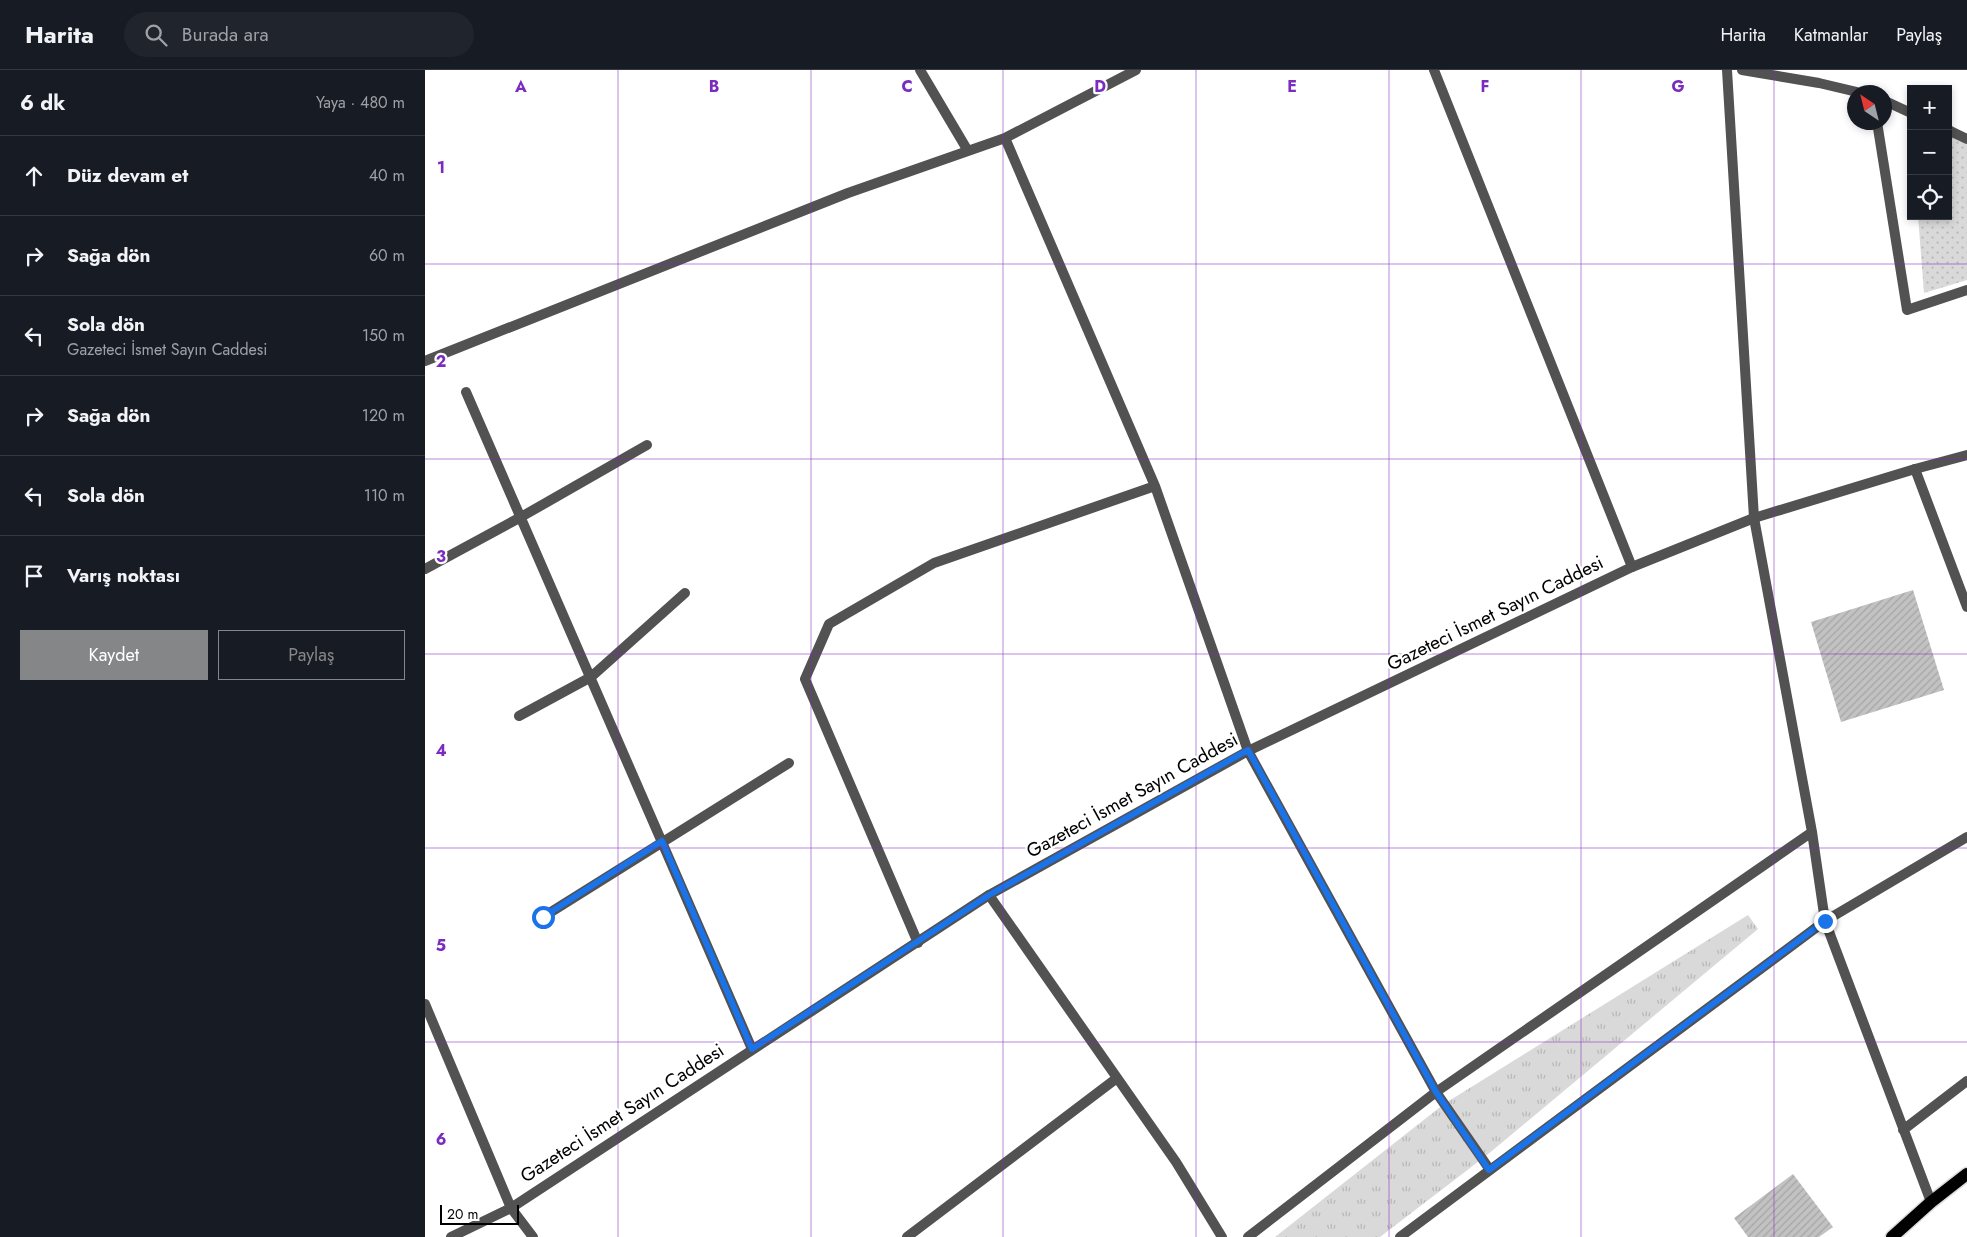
<!DOCTYPE html>
<html lang="tr">
<head>
<meta charset="utf-8">
<style>
  body { margin:0; font-family:Jost,sans-serif; background:#20242c; color:#f1f3f6 }
  .controls { position:absolute; right:15px; top:15px; display:grid; overflow:hidden; border-radius:0px; box-shadow:0 2px 8px #0003 }
  .controls button { width:45px; height:45px; display:grid; place-items:center; padding:0; border:0; border-bottom:1px solid #363941; background:#171b24; color:#f1f3f6; font:25px sans-serif }
  .compass { position:absolute; left:1422px; top:15px; width:45px; height:45px; border-radius:50%; background:#171b24; box-shadow:0 2px 8px #0003; rotate:325deg }
  .scale { position:absolute; left:15px; bottom:12px; width:79px; box-sizing:border-box; padding-left:5px; border:2px solid #000; border-top:0; font-size:14px; line-height:18px; white-space:nowrap; color:#000; -webkit-text-stroke:4px #fff; paint-order:stroke }
  .stop { position:absolute; width:15px; height:15px; margin:-11px; border:4px solid #1a73e8; border-radius:50%; background:#fff }
  .stop.end { background:#1a73e8; border-color:#fff; box-shadow:0 1px 5px #0008 }
  .list { margin:0; padding:0; list-style:none }
  h2 { display:flex; justify-content:space-between; align-items:center; height:65px; margin:0; padding:0 20px; font-size:21px }
  h2 small { font-size:16px; font-weight:400; color:#9ea1a6 }
  .list li { display:grid; grid-template-columns:32px 1fr auto; gap:15px; align-items:center; box-sizing:border-box; height:80px; padding:0 20px; border-top:1px solid #363941 }
  .list b { display:block; font-size:19px; white-space:nowrap }
  .list p { margin:0; font-size:16px; white-space:nowrap; color:#9ea1a6 }
  .list em { font-size:16px; font-style:normal; color:#9ea1a6 }
  .actions { display:flex; gap:10px; padding:15px 20px }
  .actions a { flex:1; padding:11px 0; border:1px solid #858687; border-radius:0px; text-align:center; font-size:18px; color:#858687 }
  .actions .main { background:#858687; color:#fff }
  .icon { flex:none; width:28px; height:28px; fill:none; stroke:currentColor; stroke-width:2; stroke-linecap:round; stroke-linejoin:round }
  .map { position:relative; flex:none; width:1542px; height:1167px; overflow:hidden }
  header { display:flex; align-items:center; gap:30px; box-sizing:border-box; height:70px; padding:0 25px; background:#171b24; border-bottom:1px solid #363941 }
  header strong { font-size:24px }
  nav { display:flex; gap:28px; margin-inline-start:auto; font-size:18px }
  .search { width:350px; height:45px; background:#20242c; display:flex; align-items:center; gap:12px; box-sizing:border-box; padding:0 18px; border-radius:28px; color:#9ea1a6; font-size:19px }
  main { display:flex }
  aside { flex:1; background:#171b24 }
  .map>svg:first-child { display:block }
</style>
</head>
<body>
<header>
<strong>Harita</strong>
<div class="search"><svg class="icon" aria-label="search" viewBox="0 0 24 24"><circle cx="10" cy="10" r="6"/><path d="M15 15l6 6"/></svg>Burada ara</div>
<nav><a>Harita</a><a>Katmanlar</a><a>Paylaş</a></nav>
</header>
<main>
<aside>
<h2>6 dk<small>Yaya · 480 m</small></h2>
<ul class="list">
<li><svg class="icon" aria-label="ahead" viewBox="0 0 24 24"><path d="M12 20V5M6 11l6-6 6 6"/></svg><div><b>Düz devam et</b></div><em>40 m</em></li>
<li><svg class="icon" aria-label="right" viewBox="0 0 24 24"><path d="M7 20v-9h11M14 6l5 5-5 5"/></svg><div><b>Sağa dön</b></div><em>60 m</em></li>
<li><svg class="icon" aria-label="left" viewBox="0 0 24 24"><path d="M17 20v-9H6M10 6l-5 5 5 5"/></svg><div><b>Sola dön</b><p>Gazeteci İsmet Sayın Caddesi</p></div><em>150 m</em></li>
<li><svg class="icon" aria-label="right" viewBox="0 0 24 24"><path d="M7 20v-9h11M14 6l5 5-5 5"/></svg><div><b>Sağa dön</b></div><em>120 m</em></li>
<li><svg class="icon" aria-label="left" viewBox="0 0 24 24"><path d="M17 20v-9H6M10 6l-5 5 5 5"/></svg><div><b>Sola dön</b></div><em>110 m</em></li>
<li><svg class="icon" aria-label="arrive" viewBox="0 0 24 24"><path d="M6 21V4h12l-3 4 3 4H6"/></svg><div><b>Varış noktası</b></div></li>
</ul>
<div class="actions"><a class="main">Kaydet</a><a>Paylaş</a></div>
</aside>
<div class="map">
<svg width="1542" height="1167" viewBox="0 0 1542 1167">
  <defs>
    <pattern id="grass-tufts" width="24" height="20" patternUnits="userSpaceOnUse" patternTransform="scale(1.25)"><rect width="24" height="20" fill="#d9d9d9"/><path d="M3 7l-1-3M5 7V3M7 7l1-3M15 17l-1-3M17 17v-4M19 17l1-3" fill="none" stroke="#b8b8b8"/></pattern>
    <pattern id="park-dots" width="8" height="8" patternUnits="userSpaceOnUse" patternTransform="scale(1.25)"><rect width="8" height="8" fill="#d9d9d9"/><path d="M2 2h.1M6 6h.1" fill="none" stroke="#b8b8b8" stroke-width="1.8" stroke-linecap="round"/></pattern>
    <pattern id="building-hatch" width="6" height="6" patternUnits="userSpaceOnUse" patternTransform="scale(1.25)"><rect width="6" height="6" fill="#c2c2c2"/><path d="M-1 1l2-2M0 6l6-6M5 7l2-2" fill="none" stroke="#a5a5a5"/></pattern>
  </defs>
  <rect width="100%" height="100%" fill="#fff"/>
  <path fill="url(#grass-tufts)" d="M1323 845 1333 859 1062 1085 955 1167H850L1019 1034Z"/>
  <path fill="url(#park-dots)" d="M1523 53 1542 65V210L1499 223 1493 146H1523Z"/>
  <path fill="url(#building-hatch)" d="M1488 520 1519 620 1416 652 1386 552Z
    M1368 1104 1408 1157 1394 1167H1323L1309 1148Z"/>
  <g fill="none" stroke-linecap="round" stroke-linejoin="round">
    <defs>
      <path id="primary" d="M1467 1167 1506 1132 1542 1104"/>
    </defs>
    <use href="#primary" stroke="#dbdbdb" stroke-width="15"/>
    <path stroke="#525252" stroke-width="10" d="M41 322 327 979
      M0 499 96 447 222 375
      M94 646 166 607 260 523
      M118 847 364 693"/>
    <path stroke="#525252" stroke-width="10" d="M495 0 543 81
      M1009 0 1207 497
      M1302 0 1329 448 1387 762 1400 851 1506 1132
      M1317 0 1394 13 1432 22
      M1460 31 1486 43
      M1452 52 1482 240 1542 220
      M1523 60 1542 69
      M580 68 730 416 823 681 1011 1022 823 1167
      M0 291 423 123 580 68 711 0
      M1490 399 1542 537
      M564 825 751 1092 797 1167
      M493 873 380 609 404 554 509 493 730 416
      M0 934 86 1138 108 1167
      M1478 1060 1542 1011
      M1065 1100 1011 1022 1387 762
      M482 1167 692 1008
      M975 1167 1400 851 1542 767"/>
    <path stroke="#525252" stroke-width="10" d="M26 1167 86 1138 564 825 823 681 1207 497 1329 448 1490 399 1542 385"/>
    <use href="#primary" stroke="#000" stroke-width="12"/>
  </g>
  <g fill="none" stroke-linecap="round" stroke-linejoin="round">
    <path stroke="#1a73e8" stroke-width="6" d="M118 847 237 771 327 979 564 825 823 680 1011 1022 1064 1100 1400 851"/>
  </g>
  <path fill="none" stroke="#7b2cbf" stroke-width="1" stroke-opacity="0.55" d="M193 0V1167M386 0V1167M578 0V1167M771 0V1167M964 0V1167M1156 0V1167M1349 0V1167M0 194H1542M0 389H1542M0 584H1542M0 778H1542M0 972H1542"/>
  <g text-anchor="middle" dominant-baseline="central" stroke-width="4.5" stroke-linejoin="round" paint-order="stroke">
    <g font-size="19" fill="#000" stroke="#fff">
      <text transform="translate(1070 543) rotate(-26)">Gazeteci İsmet Sayın Caddesi</text>
      <text transform="translate(707 725) rotate(-29)">Gazeteci İsmet Sayın Caddesi</text>
      <text transform="translate(197 1043) rotate(-33)">Gazeteci İsmet Sayın Caddesi</text>
    </g>
  </g>
  <g font-size="16" text-anchor="middle" font-weight="bold" fill="#7b2cbf" stroke="#fff" stroke-width="4.5" stroke-linejoin="round" paint-order="stroke">
    <text x="96" y="22">A</text>
    <text x="289" y="22">B</text>
    <text x="482" y="22">C</text>
    <text x="675" y="22">D</text>
    <text x="867" y="22">E</text>
    <text x="1060" y="22">F</text>
    <text x="1253" y="22">G</text>
    <text x="16" y="103">1</text>
    <text x="16" y="297">2</text>
    <text x="16" y="492">3</text>
    <text x="16" y="686">4</text>
    <text x="16" y="881">5</text>
    <text x="16" y="1075">6</text>
  </g>
</svg>
<div class="controls">
<button>+</button>
<button>−</button>
<button><svg class="icon" aria-label="locate" viewBox="0 0 24 24"><circle cx="12" cy="12" r="6"/><path d="M12 2v4M12 18v4M2 12h4M18 12h4"/></svg></button>
</div>
<svg class="compass" viewBox="-18 -18 36 36"><path d="M0-13l5 13h-10z" fill="#e53935"/><path d="M0 13l5-13h-10z" fill="#9ea1a6"/></svg>
<div class="scale">20 m</div>
<div class="stop" style="left:118px;top:847px"></div>
<div class="stop end" style="left:1400px;top:851px"></div>
</div>
</main>
</body>
</html>
